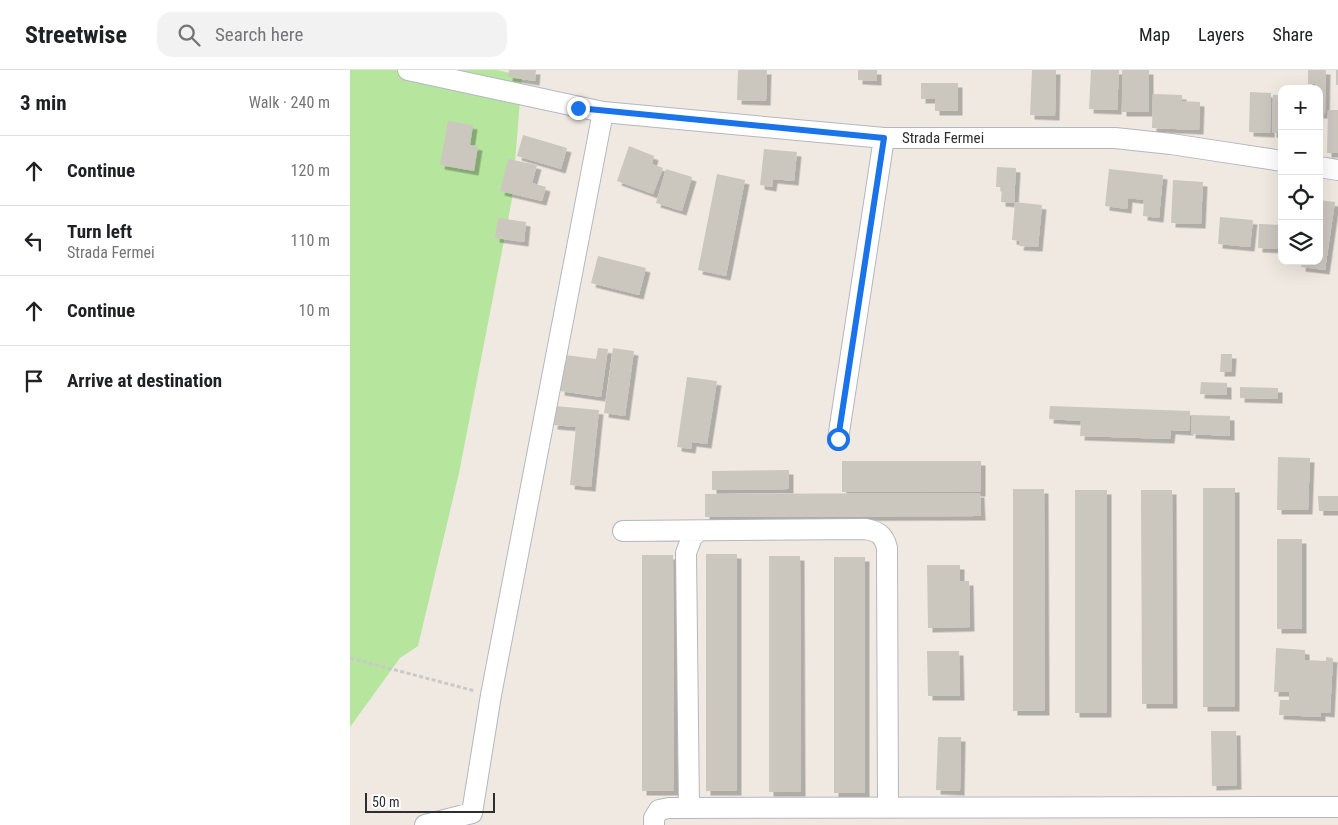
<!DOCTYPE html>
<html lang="en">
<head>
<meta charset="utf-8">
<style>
  body { margin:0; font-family:"Roboto Condensed",sans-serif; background:#f2f2f2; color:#202124 }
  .controls { position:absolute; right:15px; top:15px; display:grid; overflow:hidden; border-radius:10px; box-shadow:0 5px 20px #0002 }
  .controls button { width:45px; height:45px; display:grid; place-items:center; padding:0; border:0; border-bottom:1px solid #e0e0e0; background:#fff; color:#202124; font:25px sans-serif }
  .scale { position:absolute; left:15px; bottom:12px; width:130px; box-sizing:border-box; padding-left:5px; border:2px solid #2e2e2e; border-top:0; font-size:14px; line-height:18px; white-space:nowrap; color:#2e2e2e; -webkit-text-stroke:4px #fff; paint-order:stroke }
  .stop { position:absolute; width:15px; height:15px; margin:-11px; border:4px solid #1a73e8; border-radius:50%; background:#fff }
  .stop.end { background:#1a73e8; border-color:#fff; box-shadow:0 1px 5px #0008 }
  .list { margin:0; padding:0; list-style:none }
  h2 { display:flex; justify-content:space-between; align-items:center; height:65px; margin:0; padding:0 20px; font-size:21px }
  h2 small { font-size:16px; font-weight:400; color:#757577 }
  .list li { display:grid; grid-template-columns:32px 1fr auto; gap:15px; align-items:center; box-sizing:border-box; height:70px; padding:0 20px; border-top:1px solid #e0e0e0 }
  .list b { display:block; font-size:19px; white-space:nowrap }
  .list p { margin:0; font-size:16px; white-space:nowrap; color:#757577 }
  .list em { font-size:16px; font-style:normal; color:#757577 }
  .icon { flex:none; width:28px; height:28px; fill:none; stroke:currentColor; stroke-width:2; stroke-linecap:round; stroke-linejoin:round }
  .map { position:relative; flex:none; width:988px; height:755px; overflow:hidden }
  header { display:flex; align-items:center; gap:30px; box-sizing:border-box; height:70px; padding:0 25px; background:#fff; border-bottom:1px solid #e0e0e0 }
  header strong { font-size:24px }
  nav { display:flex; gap:28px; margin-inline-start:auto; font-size:18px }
  .search { width:350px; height:45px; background:#f2f2f2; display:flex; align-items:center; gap:12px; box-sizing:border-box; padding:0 18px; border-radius:15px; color:#757577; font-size:19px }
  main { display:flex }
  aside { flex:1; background:#fff }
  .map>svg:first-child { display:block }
</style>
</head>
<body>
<header>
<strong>Streetwise</strong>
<div class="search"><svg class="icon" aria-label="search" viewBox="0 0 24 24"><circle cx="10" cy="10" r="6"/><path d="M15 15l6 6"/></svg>Search here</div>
<nav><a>Map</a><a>Layers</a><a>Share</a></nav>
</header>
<main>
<aside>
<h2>3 min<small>Walk · 240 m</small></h2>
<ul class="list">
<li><svg class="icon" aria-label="ahead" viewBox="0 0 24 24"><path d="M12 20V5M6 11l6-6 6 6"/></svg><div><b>Continue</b></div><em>120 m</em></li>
<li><svg class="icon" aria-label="left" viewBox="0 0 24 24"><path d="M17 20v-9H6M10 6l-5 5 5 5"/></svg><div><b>Turn left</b><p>Strada Fermei</p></div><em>110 m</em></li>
<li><svg class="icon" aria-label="ahead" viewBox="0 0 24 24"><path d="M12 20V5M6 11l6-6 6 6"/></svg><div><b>Continue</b></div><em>10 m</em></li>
<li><svg class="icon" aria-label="arrive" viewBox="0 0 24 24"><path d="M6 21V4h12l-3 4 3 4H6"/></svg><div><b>Arrive at destination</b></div></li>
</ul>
</aside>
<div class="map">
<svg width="988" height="755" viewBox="0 0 988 755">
  <defs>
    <filter id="shadow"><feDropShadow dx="4.5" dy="4.5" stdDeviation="0" flood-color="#0004"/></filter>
  </defs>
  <rect width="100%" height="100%" fill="#efe9e1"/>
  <path fill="#b6e59e" d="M0 0H147L172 6 162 129 109 403 68 576 50 588 0 657Z"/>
  <path fill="#cbc7bf" filter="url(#shadow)" d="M159 0H186L185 11 158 7Z
    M388 0H417L416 31 387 30Z
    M508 0H527V11L508 10Z
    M682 0H706L705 46 680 45Z
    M741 0H769L767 40 739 39Z
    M772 0H799V42H772Z
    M958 0H976L975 44H969V19H965V14H958Z
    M986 0H988V15H986Z
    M571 13H608V41H585V29H571Z
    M900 22 921 23 920 63 899 62Z
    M803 24 832 25V31L850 32 849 60 802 58Z
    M923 25H932V63H922Z
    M978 40H988V83H977Z
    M98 51 123 55 120 75 128 76 124 101 90 95Z
    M173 65 217 78 211 99 167 86Z
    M279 76 304 86 302 94 313 98 303 124 267 111Z
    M414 79 447 82 444 111 423 109 422 117 410 115Z
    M158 89 187 95 182 113 196 117 192 131 150 121Z
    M647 97 666 98 664 133 651 132 652 117H646Z
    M316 99 342 107 332 141 306 133Z
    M759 99 813 105 809 148 793 146 794 130 778 128 777 139 755 136Z
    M367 104 395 110 376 206 348 200Z
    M823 110 853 112 851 154 821 153Z
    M969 130 985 132 975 200 951 197 952 191H969Z
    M665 132 692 135 688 177 669 176 670 171 662 170Z
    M870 147 903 150 900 177 868 174Z
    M148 148 176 152 174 172 145 168Z
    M909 154 932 155V179L908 178Z
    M248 186 296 198 289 225 241 213Z
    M248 278 258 279 251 327 210 321 215 285 246 289Z
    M263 278 284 281 275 346 254 343Z
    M871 284H882L881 302H870Z
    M337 307 367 311 357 374 342 372 341 379 327 377Z
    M851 312 877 313V325L850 324Z
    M890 317 928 318V329L890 328Z
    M205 336 249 340 241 417 220 415 226 357 203 355Z
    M700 336 840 341 839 361 821 360 820 369 730 366 731 351 699 349Z
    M842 345 880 346V366L841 364Z
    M928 387 960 388 958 440H927Z
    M492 391H631V422H492Z
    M439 400V419L362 420V401Z
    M853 418H885V637H853Z
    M663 419H694L695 641H663Z
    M725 420H757V643H725Z
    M791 420H822L823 634H792Z
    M630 423 631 446 355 447V424Z
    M968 426H988V441H969Z
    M927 469H952V559H927Z
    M356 484H387V721H356Z
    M292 485H323L324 721H292Z
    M419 486H450L451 722H419Z
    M484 487H515V723H484Z
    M577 495H610V511H619L620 557 578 558Z
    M926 578 955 580V590L976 591V587L983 588 980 643 971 642V647L929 645 930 630H939V622H924Z
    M577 581H609L610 626H578Z
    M861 661H886L887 715 862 716Z
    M588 667H611L610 721 586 720Z"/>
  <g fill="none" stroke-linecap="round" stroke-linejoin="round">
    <defs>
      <path id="minor" d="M58 0 253 42 534 68H765L821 74 932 91
        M969 97 988 100
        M488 369 534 68
        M273 461 515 459C528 461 534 465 537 478L538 738
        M339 738 336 483 342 467 349 461
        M75 755 122 743 141 625 253 42
        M304 755V748L309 740 319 738 988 737"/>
    </defs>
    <use href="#minor" stroke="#b4b7c1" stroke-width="22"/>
    <path stroke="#c9c9c9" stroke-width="3" stroke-dasharray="4 2.5" stroke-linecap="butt" d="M0 588 125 621"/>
    <use href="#minor" stroke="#fff" stroke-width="20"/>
  </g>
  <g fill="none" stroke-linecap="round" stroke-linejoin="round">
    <path stroke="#1a73e8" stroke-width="6" d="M228 38 534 68 488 369"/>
  </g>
  <g text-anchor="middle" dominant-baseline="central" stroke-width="4.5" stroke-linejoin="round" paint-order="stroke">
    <g font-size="15" fill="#2e2e2e" stroke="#fff">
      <text x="593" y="68">Strada Fermei</text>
    </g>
  </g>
</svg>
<div class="controls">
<button>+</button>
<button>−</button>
<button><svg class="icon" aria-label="locate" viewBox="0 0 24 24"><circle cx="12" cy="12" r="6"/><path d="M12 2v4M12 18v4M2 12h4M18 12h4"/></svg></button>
<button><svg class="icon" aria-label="layers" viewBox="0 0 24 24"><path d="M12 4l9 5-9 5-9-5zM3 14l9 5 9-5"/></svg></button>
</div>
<div class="scale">50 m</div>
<div class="stop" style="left:488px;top:369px"></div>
<div class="stop end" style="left:228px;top:38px"></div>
</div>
</main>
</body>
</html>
